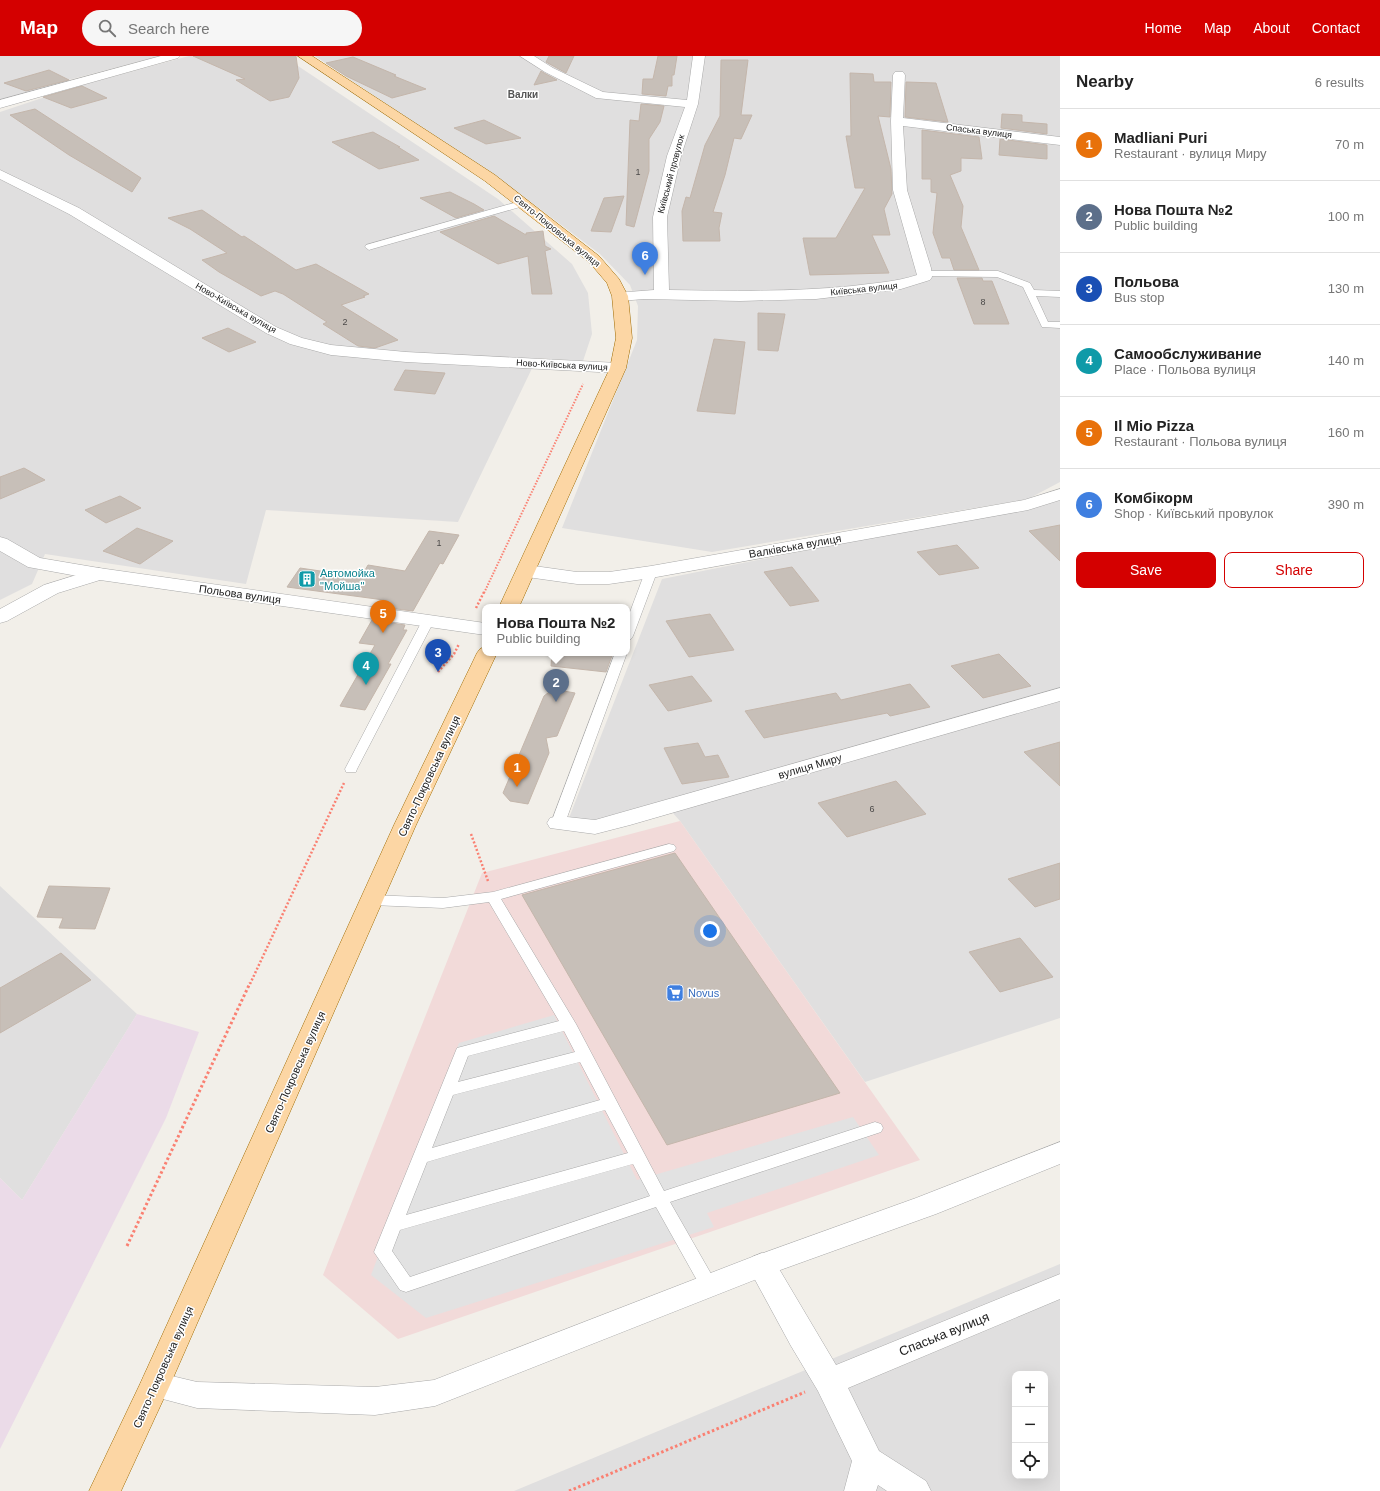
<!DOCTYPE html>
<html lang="en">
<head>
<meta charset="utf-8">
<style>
  body { margin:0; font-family:Arial,sans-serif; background:#f6f6f6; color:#222 }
  .controls { position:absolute; right:12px; bottom:12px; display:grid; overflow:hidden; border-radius:8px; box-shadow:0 4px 16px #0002 }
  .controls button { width:36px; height:36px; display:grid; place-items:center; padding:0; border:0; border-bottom:1px solid #e0e0e0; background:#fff; color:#222; font:20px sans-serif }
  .you { position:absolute; left:710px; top:875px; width:14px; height:14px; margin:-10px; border:3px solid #fff; border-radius:50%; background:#1a73e8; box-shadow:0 0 0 6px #1a73e833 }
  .badge { display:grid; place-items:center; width:26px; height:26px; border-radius:50%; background:#d40000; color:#fff; font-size:13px; font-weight:700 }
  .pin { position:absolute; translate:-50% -33px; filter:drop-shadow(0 1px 2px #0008) }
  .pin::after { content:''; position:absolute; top:21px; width:14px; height:12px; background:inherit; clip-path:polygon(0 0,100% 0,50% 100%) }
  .popup { position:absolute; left:482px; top:548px; width:148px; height:52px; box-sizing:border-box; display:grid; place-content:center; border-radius:8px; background:#fff; filter:drop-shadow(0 1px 3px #0005); font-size:13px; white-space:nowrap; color:#767676 }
  .popup b { font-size:15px; color:#222 }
  .popup::after { content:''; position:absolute; left:50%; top:100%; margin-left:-8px; border:8px solid transparent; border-top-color:#fff }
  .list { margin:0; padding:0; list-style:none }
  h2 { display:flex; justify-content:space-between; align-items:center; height:52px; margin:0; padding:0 16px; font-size:17px }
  h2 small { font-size:13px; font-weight:400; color:#767676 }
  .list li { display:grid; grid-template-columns:26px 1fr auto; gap:12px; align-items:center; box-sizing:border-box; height:72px; padding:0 16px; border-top:1px solid #e0e0e0 }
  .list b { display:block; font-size:15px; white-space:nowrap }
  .list p { margin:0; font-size:13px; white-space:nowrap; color:#767676 }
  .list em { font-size:13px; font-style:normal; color:#767676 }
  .actions { display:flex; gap:8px; padding:12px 16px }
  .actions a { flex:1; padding:9px 0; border:1px solid #d40000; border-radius:8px; text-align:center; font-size:14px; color:#d40000 }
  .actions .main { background:#d40000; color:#fff }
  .icon { flex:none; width:22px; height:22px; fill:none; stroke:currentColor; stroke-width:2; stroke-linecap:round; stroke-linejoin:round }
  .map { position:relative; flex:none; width:1060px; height:1435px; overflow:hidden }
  header { display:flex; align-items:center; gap:24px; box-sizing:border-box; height:56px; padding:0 20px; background:#d40000; color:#fff }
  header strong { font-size:19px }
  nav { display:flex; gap:22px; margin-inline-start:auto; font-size:14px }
  .search { width:280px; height:36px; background:#f6f6f6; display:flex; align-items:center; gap:10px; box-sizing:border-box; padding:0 14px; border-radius:22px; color:#767676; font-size:15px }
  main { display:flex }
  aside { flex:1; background:#fff }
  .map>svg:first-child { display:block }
</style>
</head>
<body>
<header>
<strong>Map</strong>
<div class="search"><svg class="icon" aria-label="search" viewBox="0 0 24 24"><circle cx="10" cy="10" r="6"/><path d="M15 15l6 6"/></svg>Search here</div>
<nav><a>Home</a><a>Map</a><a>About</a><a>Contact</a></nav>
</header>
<main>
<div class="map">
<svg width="1060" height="1435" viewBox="0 0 1060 1435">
  <rect width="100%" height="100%" fill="#f2efe9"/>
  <path fill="#e0dfdf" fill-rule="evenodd" d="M0 0H161L68 24 0 45Z
    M189 0H283L498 143 572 208 588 237 592 278 583 305 537 302 458 466 266 454 246 528 45 498 32 528 0 544V56L78 30Z
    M315 0H1060V426L1028 443 712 496 562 472 637 284 638 250 630 229 600 198 520 138Z
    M1060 444V962L865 1026 680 765 664 747 594 765 569 762 662 523Z
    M0 830 137 958 22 1144 0 1122Z
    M1060 1208V1435H514ZM1015 1318H1045V1420H1015Z"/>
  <path fill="#f2dad9" d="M680 765 920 1104 398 1283 323 1219 482 817Z"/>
  <path fill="#ebdbe8" d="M137 958 199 976 166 1062 0 1393V1122L22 1144Z"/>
  <path fill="#e2e2e2" d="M554 959 637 1124 853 1061 879 1099 707 1157 714 1171 426 1262 371 1219 459 987Z"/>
  <path fill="#c7bfb8" stroke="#c4b6ab" d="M193 0H296L299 22 289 41 270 45 236 24 245 23Z
    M549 0H574L566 17 546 6Z
    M658 0H677L674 19H672V30H668L666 40 642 38 643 23H653Z
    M353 1 396 19 394 20 426 33 392 42 346 20 326 7Z
    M721 4H748L741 59H752L741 83 734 82 725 119 713 156 722 157 719 172 720 185H683L682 155 686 141 690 142 705 89 720 60Z
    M49 14 69 24 26 35 4 27Z
    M541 15 544 17 557 24 534 29Z
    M850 17 873 18 874 26H891L890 61 878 60 891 113 892 138 884 153 890 179H872L889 217 810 219 803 182H836L865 132H855L846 80H851Z
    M906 26 936 27 948 66 905 61Z
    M82 30 107 42 71 52 43 41Z
    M641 48 664 50 660 66 649 83V115L634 171 626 169 630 64 639 65Z
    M35 53 141 122 132 136 69 99 10 59Z
    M1002 58 1022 59V66L1047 68V78L1001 72Z
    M484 64 521 82 486 88 454 72Z
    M922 74 979 81 982 103 961 102V115L950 119 963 150 961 171 979 214H954L950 202H942L933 177 937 137 931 136V123H922Z
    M373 76 400 91H398L419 104 379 113 332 86Z
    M1000 83 1047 89V103L999 99Z
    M450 136 474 148 484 154 456 162 420 142Z
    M624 140 611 176 591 175 604 142Z
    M202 154 242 181 244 180 296 214 316 208 369 238 363 240 365 241 341 249 398 284 375 292 358 290 323 268 327 266 283 238 275 235 261 240 219 216 202 204 227 197 190 173 168 162Z
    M494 160 526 179V177L543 175 545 190 551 193 545 195 552 238H532L528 200 498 208 440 176Z
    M957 222H982L983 225H992L1009 268H974Z
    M758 257 785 258 778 295 758 294Z
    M228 272 256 286 229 296 202 282Z
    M714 283 745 286 735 358 697 355Z
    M405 314 445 317 435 338 394 334Z
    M24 412 45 424 0 443V421Z
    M120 440 141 452 106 467 85 454Z
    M1060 469V505L1029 475Z
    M137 472 173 485 140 508 103 495Z
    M429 475 459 479 443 508 440 507 413 555 380 551 384 544 287 531 300 512 361 521 368 509 405 515Z
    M957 489 979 512 939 519 917 496Z
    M792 511 819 545 790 550 764 516Z
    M710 558 734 594 689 601 666 565Z
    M372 564 405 569 403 574H407L388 608H391L365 654 340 650 375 589 359 587Z
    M552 597H613L606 616 551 610Z
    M999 598 1031 630 983 642 951 610Z
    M692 620 712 645 668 655 649 629Z
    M910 628 930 651 890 660 887 657 764 682 745 655 836 637 841 644Z
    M553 633 575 637 557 680 546 682 549 697 528 748 510 745 503 737 544 640Z
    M1060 686V730L1024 696Z
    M698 687 705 701 718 699 729 721 682 728 664 692Z
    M896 725 926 758 847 781 818 747Z
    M675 797 840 1037 667 1089 522 839Z
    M1060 807V843L1035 851 1008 823Z
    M49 830 110 832 95 873 59 872 63 862 37 861Z
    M1020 882 1053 921 1000 936 969 896Z
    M61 897 91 924 0 977V932Z"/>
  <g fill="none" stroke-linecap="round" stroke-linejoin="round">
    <defs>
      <path id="service" d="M521 145H524L528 147 527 149 372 193 369 194 365 191 366 189Z
        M925 215H998L1030 227 1034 234 1060 235V241L1036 240 1048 266H1060V272L1042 271 1023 231 997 221 922 220 921 218Z
        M651 513 655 514 657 516 633 580 631 583 627 584V564L645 516 647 514Z
        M428 561 432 563 434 565 357 713 356 716H346L345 713 422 565 424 563Z
        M615 597H627L565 767 563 770 558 771 553 770 551 767Z
        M669 788 674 789 676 792 674 795 501 843 576 968 664 1135 875 1066 881 1068 883 1072 881 1076 670 1146 718 1230 715 1235 709 1237 703 1235 656 1151 406 1236 400 1234 374 1196 457 992 559 965 489 846 443 852 372 849 367 847 365 844 367 841 372 839 443 842 493 836ZM564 975 575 996 458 1026 468 1000ZM580 1006 600 1044 432 1092 453 1039ZM605 1054 628 1097 406 1159 427 1106ZM633 1108 650 1140 410 1221 392 1195 400 1174Z"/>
      <path id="minor" d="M161 0H180L178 2 0 52V44Z
        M520 0H534L553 12 603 36 687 44 693 0H705L698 48 681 100 667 161 669 234C730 235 791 236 852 230 874 227 896 226 917 219L893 134 891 65 893 19 895 16H903L905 19 903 62 1060 81V89L903 70 907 134 931 212 932 221 930 224 901 233 816 243 740 245 644 243 620 245 615 243 612 240 615 237 654 234 653 161 667 100 685 51 596 42 545 16Z
        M0 114 79 152 276 271 302 282 331 289 406 296 618 307 624 309 626 312 624 315 618 317 406 306 331 299 290 288 266 277 69 158 0 123Z
        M1060 433V444L1028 454 651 522 609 528H577L527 521 520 519 517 515 520 511 527 509 577 516H609L651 510 1024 444Z
        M0 481 7 483 40 502 99 512 106 514 109 518 106 522 99 524 28 511 0 495Z
        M1060 632V645L630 769 595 778 550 772 547 767 550 762 558 760 595 764 616 758Z
        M762 1197 772 1201 836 1309 1060 1218V1243L848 1332 879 1395 926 1425 931 1435H887L878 1429 876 1435H844L852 1405 818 1335 791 1290 747 1209 752 1201Z"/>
      <path id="tertiary" d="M99 512 485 567V579L100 524 58 537 7 565 0 567V553L44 529Z
        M1060 1086V1108L936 1158 772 1217 435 1350 375 1359 197 1352 144 1338 140 1329 144 1320 155 1316 197 1326 375 1331 434 1324 752 1201 916 1142Z"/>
      <path id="primary" d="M298 0H312L495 119 599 200 619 223 628 240 632 282 626 312 519 551H499L610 312 616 282 612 240 607 227 589 206 485 125Z
        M485 591V597H497L416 769 170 1329 121 1435H89L140 1328 394 769 477 597 480 593Z"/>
    </defs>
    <use href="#service" stroke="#a9a9a9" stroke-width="1"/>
    <use href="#minor" stroke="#a9a9a9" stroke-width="1"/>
    <use href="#tertiary" stroke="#a9a9a9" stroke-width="1"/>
    <use href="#primary" stroke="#a06b00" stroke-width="1"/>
    <path stroke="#fa8072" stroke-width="2" stroke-dasharray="1.5 1.5" stroke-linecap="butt" d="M484 537 583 328"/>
    <path stroke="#fa8072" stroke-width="2.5" stroke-dasharray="2 2" stroke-linecap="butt" d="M476 552 484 536
      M438 616 454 598 459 588
      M471 778 488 825
      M250 928 344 727"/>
    <path stroke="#fa8072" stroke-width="3" stroke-dasharray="2.5 2.5" stroke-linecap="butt" d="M127 1190 250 927
      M569 1435 805 1336"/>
    <use href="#service" fill="#fff" fill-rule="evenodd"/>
    <use href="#minor" fill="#fff" fill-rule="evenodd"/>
    <use href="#tertiary" fill="#fff" fill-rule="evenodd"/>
    <use href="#primary" fill="#fcd6a4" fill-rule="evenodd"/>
  </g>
  <defs>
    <symbol id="building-square" viewBox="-11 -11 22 22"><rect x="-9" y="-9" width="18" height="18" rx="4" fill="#0f9aa8" stroke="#fff"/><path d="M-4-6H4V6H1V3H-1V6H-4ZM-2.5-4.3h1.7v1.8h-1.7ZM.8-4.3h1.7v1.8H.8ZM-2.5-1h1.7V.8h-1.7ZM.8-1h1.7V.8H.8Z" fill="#fff"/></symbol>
    <symbol id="supermarket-square" viewBox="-11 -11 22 22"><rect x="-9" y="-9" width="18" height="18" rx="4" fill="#3f7fe0" stroke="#fff"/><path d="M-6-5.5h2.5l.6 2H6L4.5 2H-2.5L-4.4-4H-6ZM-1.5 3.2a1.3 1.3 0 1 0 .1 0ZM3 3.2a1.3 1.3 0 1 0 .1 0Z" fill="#fff"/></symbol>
  </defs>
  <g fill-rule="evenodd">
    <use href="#building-square" x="297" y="513" width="20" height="20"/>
    <use href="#supermarket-square" x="665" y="927" width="20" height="20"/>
  </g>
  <g text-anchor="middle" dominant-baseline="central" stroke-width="3" stroke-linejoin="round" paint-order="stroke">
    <g font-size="9" fill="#222" stroke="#fff">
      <text transform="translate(979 75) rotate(7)">Спаська вулиця</text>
      <text transform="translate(671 118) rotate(-75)">Київський провулок</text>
      <text transform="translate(557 175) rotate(39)">Свято-Покровська вулиця</text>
      <text transform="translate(864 233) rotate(-6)">Київська вулиця</text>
      <text transform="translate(236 252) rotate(30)">Ново-Київська вулиця</text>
      <text transform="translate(562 309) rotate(3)">Ново-Київська вулиця</text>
    </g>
    <g font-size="9" fill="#4b4948">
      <text x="638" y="116">1</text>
      <text x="983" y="246">8</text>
      <text x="345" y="266">2</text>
      <text x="439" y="487">1</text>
      <text x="872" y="753">6</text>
    </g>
    <g font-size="10" font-weight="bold" fill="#555" stroke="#fff">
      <text x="523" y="38">Валки</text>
    </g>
    <g font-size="11" fill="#222" stroke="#fff">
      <text transform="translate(795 490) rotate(-10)">Валківська вулиця</text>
      <text transform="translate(240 538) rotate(8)">Польова вулиця</text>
      <text transform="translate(810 710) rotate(-16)">вулиця Миру</text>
      <text transform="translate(429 720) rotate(-65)">Свято-Покровська вулиця</text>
      <text transform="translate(295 1016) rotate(-66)">Свято-Покровська вулиця</text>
      <text transform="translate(163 1311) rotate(-66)">Свято-Покровська вулиця</text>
    </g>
    <g font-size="11" fill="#0d838f" stroke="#fff" text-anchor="start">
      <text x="320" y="517">Автомойка<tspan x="320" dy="13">"Мойша"</tspan></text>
    </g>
    <g font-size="11" fill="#366cbe" stroke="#fff" text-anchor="start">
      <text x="688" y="937">Novus</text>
    </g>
    <g font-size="13" fill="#222" stroke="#fff">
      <text transform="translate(944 1278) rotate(-22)">Спаська вулиця</text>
    </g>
  </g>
</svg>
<div class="controls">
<button>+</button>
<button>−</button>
<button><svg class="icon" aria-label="locate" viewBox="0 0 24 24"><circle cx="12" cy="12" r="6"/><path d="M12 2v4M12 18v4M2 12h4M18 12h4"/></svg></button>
</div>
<div class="you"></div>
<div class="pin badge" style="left:517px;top:731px;background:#e8710a">1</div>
<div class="pin badge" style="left:556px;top:646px;background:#5c6f8a">2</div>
<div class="popup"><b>Нова Пошта №2</b>Public building</div>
<div class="pin badge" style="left:438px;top:616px;background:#1a4fb4">3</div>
<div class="pin badge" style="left:366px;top:629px;background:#0f9aa8">4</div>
<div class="pin badge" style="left:383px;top:577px;background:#e8710a">5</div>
<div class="pin badge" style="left:645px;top:219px;background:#3f7fe0">6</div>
</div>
<aside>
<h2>Nearby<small>6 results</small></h2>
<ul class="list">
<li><span class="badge" style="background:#e8710a">1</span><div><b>Madliani Puri</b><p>Restaurant · вулиця Миру</p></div><em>70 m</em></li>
<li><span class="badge" style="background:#5c6f8a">2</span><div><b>Нова Пошта №2</b><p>Public building</p></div><em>100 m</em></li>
<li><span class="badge" style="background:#1a4fb4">3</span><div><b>Польова</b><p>Bus stop</p></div><em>130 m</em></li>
<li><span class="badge" style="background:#0f9aa8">4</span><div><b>Самообслуживание</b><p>Place · Польова вулиця</p></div><em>140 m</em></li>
<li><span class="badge" style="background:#e8710a">5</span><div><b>Il Mio Pizza</b><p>Restaurant · Польова вулиця</p></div><em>160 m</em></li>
<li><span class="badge" style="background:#3f7fe0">6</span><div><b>Комбікорм</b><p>Shop · Київський провулок</p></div><em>390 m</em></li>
</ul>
<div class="actions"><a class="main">Save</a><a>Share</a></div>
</aside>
</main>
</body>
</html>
